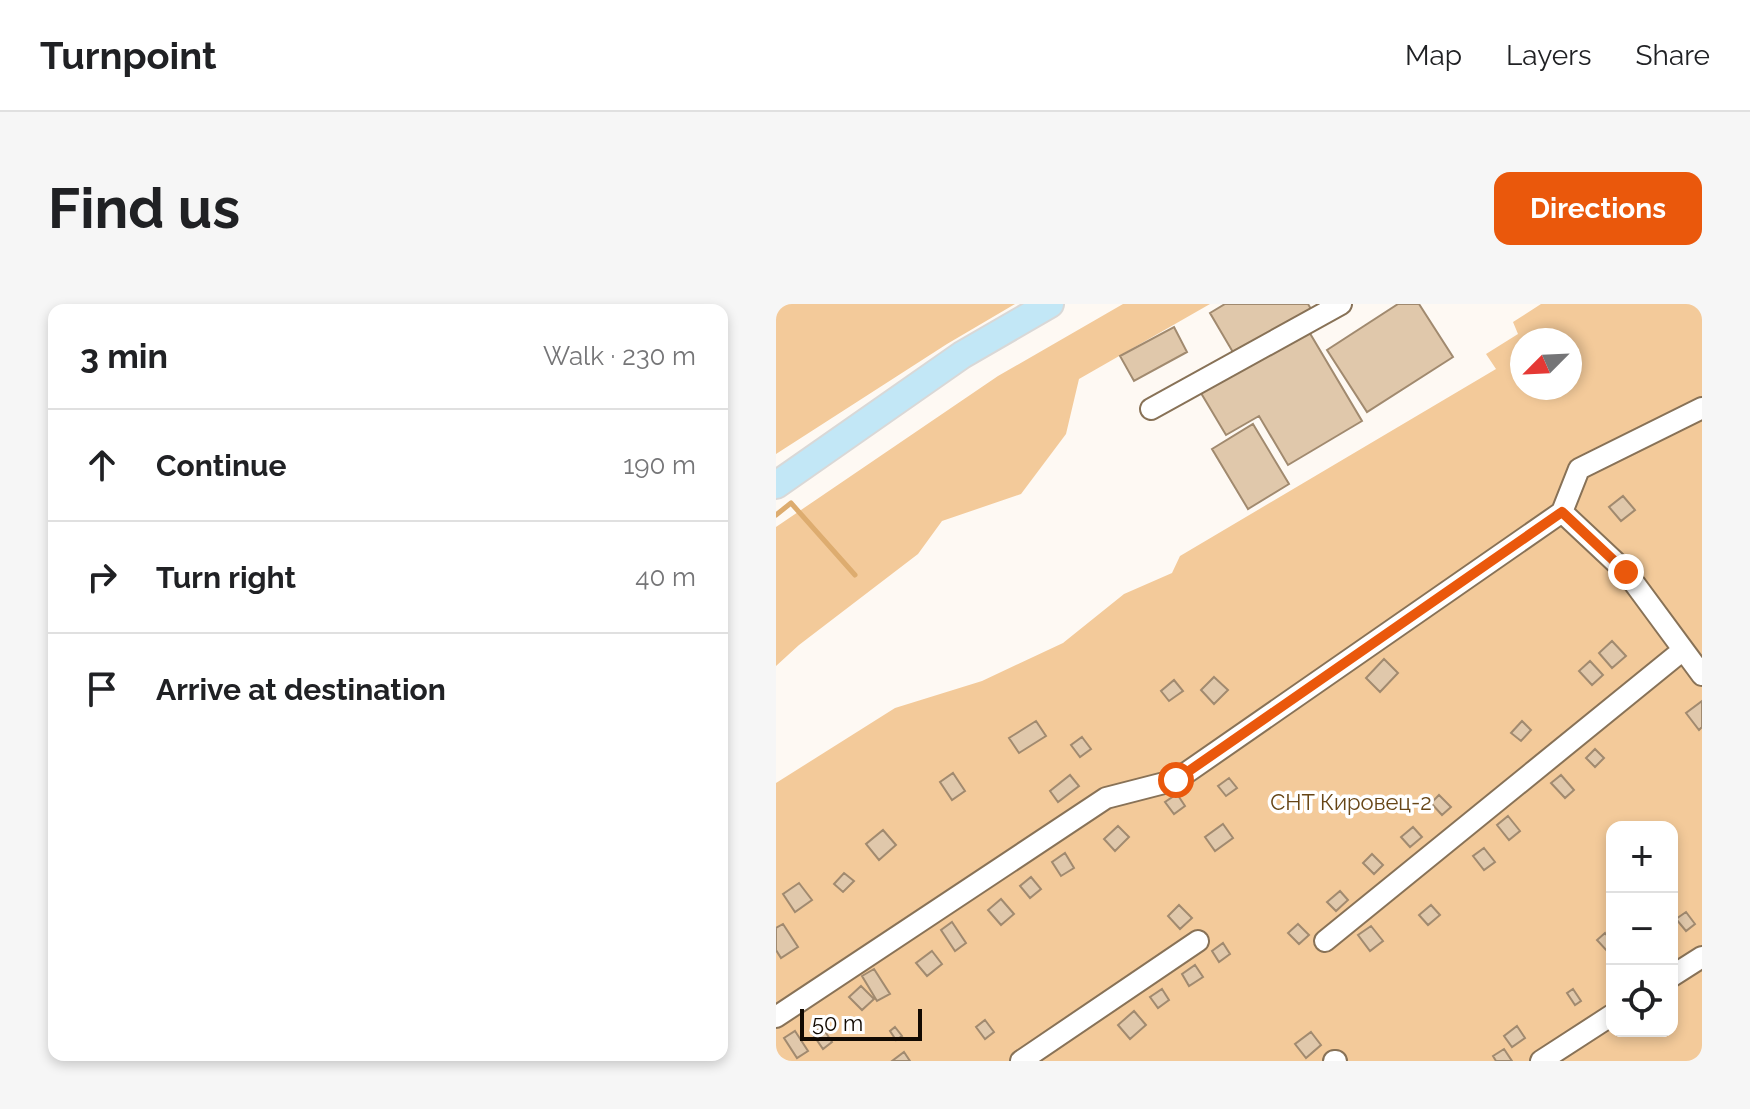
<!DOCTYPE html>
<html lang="en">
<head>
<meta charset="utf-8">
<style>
  body { margin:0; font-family:Raleway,sans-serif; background:#f6f6f6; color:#202124 }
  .controls { position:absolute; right:24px; bottom:24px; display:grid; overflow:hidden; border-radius:16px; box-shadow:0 4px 12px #0003 }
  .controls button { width:72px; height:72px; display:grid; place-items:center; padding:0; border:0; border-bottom:2px solid #e0e0e0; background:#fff; color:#202124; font:40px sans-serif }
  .compass { position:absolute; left:734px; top:24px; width:72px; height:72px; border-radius:50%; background:#fff; box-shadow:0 4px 12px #0003; rotate:246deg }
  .scale { position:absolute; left:24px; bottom:20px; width:122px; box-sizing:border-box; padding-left:8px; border:4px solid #120a02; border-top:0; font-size:22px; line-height:28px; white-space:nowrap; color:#120a02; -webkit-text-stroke:6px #fff; paint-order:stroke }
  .stop { position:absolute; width:24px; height:24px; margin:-18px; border:6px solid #ea580c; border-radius:50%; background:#fff }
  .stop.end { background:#ea580c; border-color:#fff; box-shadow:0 2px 8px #0008 }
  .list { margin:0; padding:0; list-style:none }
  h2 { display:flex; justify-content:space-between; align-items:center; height:104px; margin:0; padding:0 32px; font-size:34px }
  h2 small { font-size:26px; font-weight:400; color:#757577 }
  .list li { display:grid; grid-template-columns:52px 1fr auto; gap:24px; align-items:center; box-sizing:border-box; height:112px; padding:0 32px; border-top:2px solid #e0e0e0 }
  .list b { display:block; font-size:30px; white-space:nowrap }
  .list em { font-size:26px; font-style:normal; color:#757577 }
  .icon { flex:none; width:44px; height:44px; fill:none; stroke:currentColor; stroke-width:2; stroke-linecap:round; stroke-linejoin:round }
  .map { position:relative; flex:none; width:926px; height:757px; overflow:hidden; border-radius:16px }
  header { display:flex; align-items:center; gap:48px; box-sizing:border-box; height:112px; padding:0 40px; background:#fff; border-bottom:2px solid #e0e0e0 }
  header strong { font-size:38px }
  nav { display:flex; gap:44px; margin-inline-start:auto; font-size:28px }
  .intro { display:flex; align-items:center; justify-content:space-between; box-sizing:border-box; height:192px; padding:0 48px }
  h1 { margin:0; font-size:56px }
  .button { padding:20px 36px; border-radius:16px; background:#ea580c; color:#fff; font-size:28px; font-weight:700 }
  main { display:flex; gap:48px; padding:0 48px }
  aside { flex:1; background:#fff; border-radius:16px; box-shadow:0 4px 12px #0003 }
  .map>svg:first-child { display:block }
</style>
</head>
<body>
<header>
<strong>Turnpoint</strong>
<nav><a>Map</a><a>Layers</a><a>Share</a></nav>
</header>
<div class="intro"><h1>Find us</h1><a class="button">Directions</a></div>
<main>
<aside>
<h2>3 min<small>Walk · 230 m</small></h2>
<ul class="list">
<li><svg class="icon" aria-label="ahead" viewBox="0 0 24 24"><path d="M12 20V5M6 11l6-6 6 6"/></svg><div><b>Continue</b></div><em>190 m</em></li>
<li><svg class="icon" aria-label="right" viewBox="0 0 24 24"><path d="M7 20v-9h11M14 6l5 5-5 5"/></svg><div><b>Turn right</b></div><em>40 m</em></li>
<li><svg class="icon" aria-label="arrive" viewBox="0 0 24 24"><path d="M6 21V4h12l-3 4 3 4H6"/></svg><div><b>Arrive at destination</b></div></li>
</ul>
</aside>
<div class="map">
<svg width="926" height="757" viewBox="0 0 926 757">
  <rect width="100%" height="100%" fill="#fef9f3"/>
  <path fill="#f3ca9a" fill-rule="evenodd" d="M0 0H239L171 40 0 150Z
    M347 0H434L303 75 290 130 245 190 166 217 142 250 23 341 0 362V223L222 72Z
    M765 0H926V757H0V479L119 404 206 377 287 339 348 290 396 269 404 252 720 65 710 50 742 30 737 18ZM746 36H794V84H746ZM836 523H896V727H836Z"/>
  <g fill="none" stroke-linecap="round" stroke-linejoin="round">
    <path stroke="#ddac6f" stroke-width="5" d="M0 211 15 199 79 271"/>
  </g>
  <path fill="#e0c8ab" stroke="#a18a6f" stroke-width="2" d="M449 0H532L535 5 458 50 434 9Z
    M622 0H643L677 53 591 108 551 46Z
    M529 21 586 117 512 161 483 112 450 131 422 84Z
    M398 23 411 48 358 77 344 52Z
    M477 120 513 180 472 205 436 145Z
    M847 192 859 206 845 217 833 203Z
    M836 337 850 352 836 364 823 349Z
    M608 355 622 369 604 388 590 374Z
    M814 357 827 371 816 381 803 367Z
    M438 373 452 386 438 400 425 386Z
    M398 376 407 387 393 397 385 387Z
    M926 397V423L923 426 910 409Z
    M260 417 270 432 243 449 233 434Z
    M746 417 755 426 745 437 735 429Z
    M306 433 315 445 304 453 295 441Z
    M819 445 828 454 819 463 810 454Z
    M177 469 189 487 176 496 164 478Z
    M294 471 303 482 282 498 274 487Z
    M785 471 798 486 789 494 775 479Z
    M453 474 461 484 450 492 442 482Z
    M401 490 409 502 398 510 389 498Z
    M663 491 675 503 666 511 655 499Z
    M732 512 744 527 733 536 721 521Z
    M447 520 457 534 439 547 429 533Z
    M342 522 353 533 339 547 328 535Z
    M637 523 646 533 634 543 625 533Z
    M107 526 120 541 103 556 90 540Z
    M708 544 719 558 708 566 697 552Z
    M289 549 298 564 285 572 276 558Z
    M596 550 607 561 598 570 587 559Z
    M68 569 78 577 67 588 58 580Z
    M255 573 265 585 254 594 244 582Z
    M23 579 36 596 19 608 7 590Z
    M564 587 572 596 560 607 551 598Z
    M225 595 238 610 225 621 212 606Z
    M403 601 416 614 404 625 392 612Z
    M655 601 664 611 652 621 643 611Z
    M910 608 919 620 910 627 900 615Z
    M176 618 190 639 179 647 165 626Z
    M7 620 22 643 5 654 0 646V624Z
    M522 620 533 631 523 640 512 629Z
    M595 622 607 637 594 647 582 631Z
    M829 629 836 638V643L831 647 821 636Z
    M447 639 454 650 443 658 436 647Z
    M156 647 166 660 151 672 140 659Z
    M419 661 427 673 413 682 406 670Z
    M98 665 114 690 101 697 86 672Z
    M85 682 98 695 86 706 73 693Z
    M386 685 393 696 382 704 374 693Z
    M797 685 805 697 799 701 791 689Z
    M358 707 370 721 354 735 342 721Z
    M209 716 218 728 209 735 200 723Z
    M741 722 749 734 736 743 728 732Z
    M46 723 56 738 47 745 36 729Z
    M119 723 126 732 120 736 114 727Z
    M19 727 32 747 21 754 8 734Z
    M535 728 545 741 530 754 519 740Z
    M728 745 736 757H720L717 752Z
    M128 748 134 757H116Z"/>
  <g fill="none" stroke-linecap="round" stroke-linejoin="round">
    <defs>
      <path id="minor" d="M375 105 565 0
        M786 208 850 268 926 371
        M549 637 907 346
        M896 672 926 653
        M0 713 330 494 400 476 786 208 803 165 926 104
        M245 757 422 637
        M558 757H560
        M765 757 836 711"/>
      <path id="major" d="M0 181 186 51 274 0"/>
    </defs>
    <use href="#minor" stroke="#887257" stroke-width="24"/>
    <use href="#major" stroke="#d9d8d7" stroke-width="30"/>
    <use href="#minor" stroke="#fff" stroke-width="20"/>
    <use href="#major" stroke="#c2e7f6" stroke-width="26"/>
  </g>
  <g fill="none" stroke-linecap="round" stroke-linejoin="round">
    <path stroke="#ea580c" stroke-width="10" d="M400 476 786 208 850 268"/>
  </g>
  <g text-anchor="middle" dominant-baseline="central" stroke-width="7" stroke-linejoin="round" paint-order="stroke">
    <g font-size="22" fill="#664516" stroke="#fff">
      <text x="575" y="498">СНТ Кировец-2</text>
    </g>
  </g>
</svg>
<div class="controls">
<button>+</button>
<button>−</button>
<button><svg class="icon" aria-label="locate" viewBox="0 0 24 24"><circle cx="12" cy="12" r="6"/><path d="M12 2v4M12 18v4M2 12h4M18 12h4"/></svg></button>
</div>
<svg class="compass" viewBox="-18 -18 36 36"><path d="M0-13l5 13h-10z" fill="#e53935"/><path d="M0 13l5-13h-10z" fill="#757577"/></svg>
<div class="scale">50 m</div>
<div class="stop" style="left:400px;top:476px"></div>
<div class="stop end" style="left:850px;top:268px"></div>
</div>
</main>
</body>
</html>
